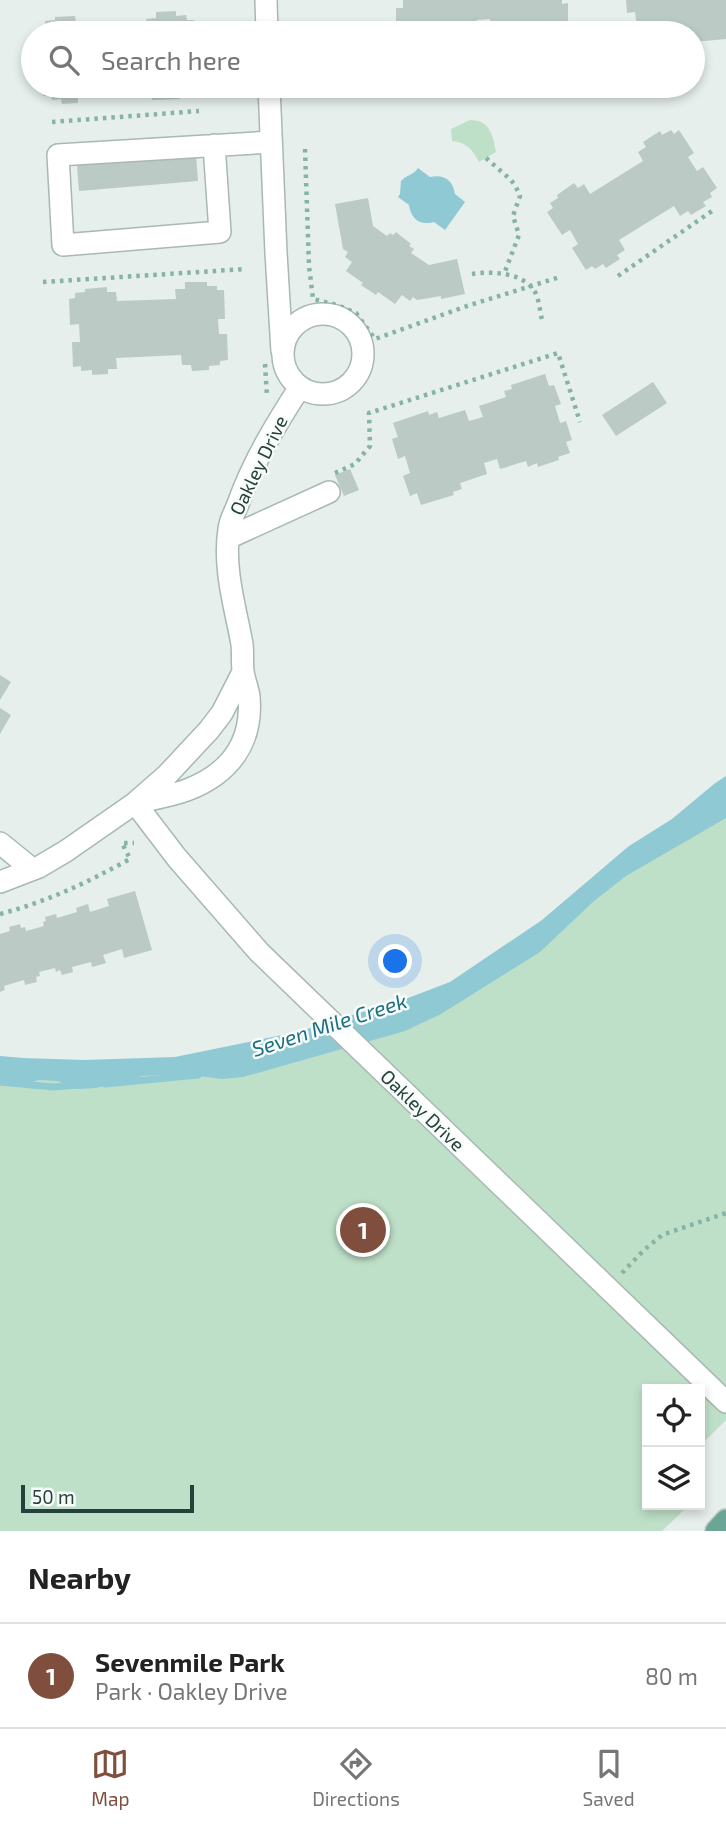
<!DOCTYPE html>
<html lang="en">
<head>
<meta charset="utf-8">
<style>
  body { margin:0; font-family:"Exo 2",sans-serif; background:#f6f6f6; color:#222 }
  .controls { position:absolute; right:21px; bottom:21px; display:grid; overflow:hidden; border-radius:0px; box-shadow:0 4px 10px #0003 }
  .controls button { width:63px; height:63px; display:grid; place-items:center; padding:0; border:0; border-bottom:2px solid #e0e0e0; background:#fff; color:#222; font:35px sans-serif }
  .scale { position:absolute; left:21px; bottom:18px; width:173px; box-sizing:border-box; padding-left:7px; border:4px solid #24423a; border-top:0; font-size:19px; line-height:24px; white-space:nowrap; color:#24423a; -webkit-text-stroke:5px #f7fbf9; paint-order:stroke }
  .you { position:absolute; left:396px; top:962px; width:24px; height:24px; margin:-18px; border:5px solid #fff; border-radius:50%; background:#1a73e8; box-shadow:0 0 0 10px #1a73e833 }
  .badge { display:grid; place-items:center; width:46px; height:46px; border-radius:50%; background:#804e3d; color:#fff; font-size:23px; font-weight:700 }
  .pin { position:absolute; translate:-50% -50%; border:4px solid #fff; box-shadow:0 2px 7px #0006 }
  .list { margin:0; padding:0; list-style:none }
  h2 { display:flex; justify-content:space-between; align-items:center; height:91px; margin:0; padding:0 28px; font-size:30px }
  h2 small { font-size:23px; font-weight:400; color:#767676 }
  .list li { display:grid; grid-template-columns:46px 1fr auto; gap:21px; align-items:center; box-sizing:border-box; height:105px; padding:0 28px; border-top:2px solid #e0e0e0 }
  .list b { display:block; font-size:26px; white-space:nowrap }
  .list p { margin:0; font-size:23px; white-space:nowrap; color:#767676 }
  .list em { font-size:23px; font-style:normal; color:#767676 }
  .icon { flex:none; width:38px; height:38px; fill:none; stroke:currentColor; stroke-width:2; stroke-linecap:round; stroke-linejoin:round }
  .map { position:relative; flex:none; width:726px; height:1531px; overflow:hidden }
  .search { position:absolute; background:#fff; box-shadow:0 4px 10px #0003; left:21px; right:21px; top:21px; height:77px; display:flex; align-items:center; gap:18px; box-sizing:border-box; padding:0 24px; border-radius:38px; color:#767676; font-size:26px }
  .sheet { height:196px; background:#fff }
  nav { display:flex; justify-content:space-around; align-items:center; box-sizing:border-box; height:98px; border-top:2px solid #e0e0e0; background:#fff; font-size:19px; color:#767676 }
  nav a { display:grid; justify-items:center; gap:4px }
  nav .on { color:#804e3d }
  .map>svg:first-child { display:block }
</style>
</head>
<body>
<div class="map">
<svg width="726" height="1531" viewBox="0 0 726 1531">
  <rect width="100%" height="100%" fill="#e6efeb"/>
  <path fill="#bfe0c8" d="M470 120C490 120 493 135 496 152L479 162C473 150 466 142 452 141L451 129Z
    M726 797V1420L702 1444 705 1488 700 1494V1389H647V1505H689L662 1531H0V1056L59 1071 255 1059 451 1001 662 836Z"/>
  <path fill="#8ec9d4" d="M418 168 430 177C444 174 453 180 455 194L465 202 445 230 434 222C420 226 411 219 409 205L398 197 400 194 401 181C406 175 414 175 418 168Z
    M726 776V818L626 876 594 901 540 952 441 1014 405 1031 243 1077 222 1079 184 1074 143 1076 96 1088 79 1089 57 1081 39 1080 20 1085 0 1080V1056L23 1058 84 1060 175 1057 297 1032 408 998 450 982 542 920 629 846 672 819 714 784Z"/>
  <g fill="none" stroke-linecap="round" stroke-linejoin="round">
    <path stroke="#8ec9d4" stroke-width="7" d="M0 1082 53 1087 79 1085
      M105 1084 198 1075"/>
  </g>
  <path fill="#bbcac4" d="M403 0H562V4L568 3V23H562V33H518V29L491 30 490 19 477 20V31H449V33H404V29H396V8H403Z
    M626 0H726V39L693 42V33H630V29L637 28 635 12 627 13Z
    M176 11V16L186 15 187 20H194L195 33H94V31L147 29 146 19 156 18V12Z
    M75 16 76 22 90 21 91 33H39V27H45V21L55 20V17Z
    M43 86H87V98H78V103L62 104 61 99 52 100 51 96H43Z
    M151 86H198V89H190V94L179 95 180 99 152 100Z
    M671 130 674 134 679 130 694 153 688 157 697 171 703 167 717 188 710 193 712 197 703 202 706 206 691 215 688 211 680 216 674 206 619 240 625 250 617 255 620 259 606 268 603 264 595 269 592 266 586 270 572 248 578 244 570 230 562 235 547 212 553 208 550 203 558 198 557 195 574 183 578 188 584 184 590 194 643 161 638 152 646 147 643 142 660 131 662 135Z
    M196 156 198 181 79 191 77 165Z
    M368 198 373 226 387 236 390 233 393 235 396 232 411 244 409 246 414 249 411 253 429 265 457 259 465 294 441 299V296L417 300 413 297 410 301 402 295 395 304 378 292 376 295 361 285 363 283 346 271 352 262 345 257 348 252 343 249 335 204Z
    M185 282H207V286H217V290H224L225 319H218L219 334H227L228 360 220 361V365L209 366V370L192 371 191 365H182L181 355 116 358 117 369H108V374L92 375V370L81 371V366L73 367 72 342H80L79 324 70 325 69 299 75 298V293L85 292V289L107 287V292H116L117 301 176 299 175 289H185Z
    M545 374 549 386 554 385 561 404 555 406 560 423 566 421 572 440 566 442 570 453 558 457 559 460 538 467 537 463 528 467 526 461 500 469 497 459 484 463 487 474 460 483 462 489 453 492 454 495 421 505 417 493 410 496 403 476 410 473 405 456 398 459 392 439 398 437 393 423 428 411 429 415 437 412 439 418 465 410 469 421 483 417 479 406 506 397 504 391 512 389 511 385Z
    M653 382 667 403 616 436 602 415Z
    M350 469 359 490 344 496 335 475Z
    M0 675 11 682 0 700Z
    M0 708 11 715 0 734Z
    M135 891 152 950 124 958 122 949 103 955 106 963 92 967 91 962 72 967 73 972 62 975 60 970 56 972 55 968 39 972 40 976 36 977 37 982 25 985 24 980 4 986 5 990 0 992V934L10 931 9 927 20 924 21 928 25 927 26 931 44 926 43 922 46 921 45 917 56 914 57 918 77 912 76 908 88 904 90 912 109 906 107 899Z"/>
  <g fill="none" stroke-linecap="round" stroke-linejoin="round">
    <defs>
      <path id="minor" d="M266 0 267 33
        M269 86 276 253 282 351
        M214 145 220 232 63 245 58 155 271 142
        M283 354a40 40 0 1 1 80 0a40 40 0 1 1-80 0Z
        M228 538 329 492
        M135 803 177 858 259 952 726 1402
        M135 803C152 799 171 796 187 790 229 774 253 743 249 697 248 688 244 680 243 671 242 662 243 653 242 644 235 606 223 568 229 529 230 520 235 512 238 504 253 462 276 424 300 387
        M0 843 32 869
        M0 882 39 867 66 851 135 803 167 775 209 730 222 713 243 672"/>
      <path id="major" d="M716 1531 726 1520"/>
    </defs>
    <use href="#minor" stroke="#a8b8b2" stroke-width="24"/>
    <use href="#major" stroke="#c2cac8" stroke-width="24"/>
    <path stroke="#86b3a5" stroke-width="4.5" stroke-dasharray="3.5 5" stroke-linecap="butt" d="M52 122 199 111
      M305 149 309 266 313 299 337 305 356 313 375 339 467 306 560 277
      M486 158 511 180 516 187 520 196 513 216 519 235 504 274
      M472 274C491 271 523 272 535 292 539 299 540 312 542 320
      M618 276 712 211
      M43 282 246 269
      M265 364 267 397
      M335 473 355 464 370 446 369 413 558 353 580 422
      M0 914C49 901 86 883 130 859L122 843H134
      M622 1273 644 1250 662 1235 726 1213"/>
    <use href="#minor" stroke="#fff" stroke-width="21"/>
    <use href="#major" stroke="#6aa596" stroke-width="21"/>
  </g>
  <g text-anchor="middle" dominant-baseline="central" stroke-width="5" stroke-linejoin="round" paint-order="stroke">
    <g font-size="19" fill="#24423a" stroke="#f7fbf9">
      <text transform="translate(258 465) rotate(-64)">Oakley Drive</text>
      <text transform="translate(423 1110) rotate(44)">Oakley Drive</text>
    </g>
    <g font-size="21" font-style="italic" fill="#1c6f80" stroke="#f7fbf9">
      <text transform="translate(329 1024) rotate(-18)">Seven Mile Creek</text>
    </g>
  </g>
</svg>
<div class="controls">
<button><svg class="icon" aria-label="locate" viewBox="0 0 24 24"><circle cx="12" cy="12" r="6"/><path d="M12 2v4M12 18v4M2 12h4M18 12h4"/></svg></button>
<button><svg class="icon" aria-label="layers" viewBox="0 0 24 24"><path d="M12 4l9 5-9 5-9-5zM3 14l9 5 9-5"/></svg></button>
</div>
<div class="scale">50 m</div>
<div class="you"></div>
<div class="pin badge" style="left:363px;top:1230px">1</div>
<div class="search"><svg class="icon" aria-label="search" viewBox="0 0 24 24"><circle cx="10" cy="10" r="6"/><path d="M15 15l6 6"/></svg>Search here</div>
</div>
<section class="sheet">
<h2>Nearby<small></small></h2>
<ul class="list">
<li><span class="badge">1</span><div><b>Sevenmile Park</b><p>Park · Oakley Drive</p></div><em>80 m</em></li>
</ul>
</section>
<nav>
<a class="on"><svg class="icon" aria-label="map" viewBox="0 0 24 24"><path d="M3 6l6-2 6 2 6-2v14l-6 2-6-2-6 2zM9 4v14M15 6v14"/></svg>Map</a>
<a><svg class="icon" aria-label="directions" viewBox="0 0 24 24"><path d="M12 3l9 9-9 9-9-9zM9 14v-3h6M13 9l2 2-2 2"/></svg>Directions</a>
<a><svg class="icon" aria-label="saved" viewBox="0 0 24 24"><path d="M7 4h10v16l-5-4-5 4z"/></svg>Saved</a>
</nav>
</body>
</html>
